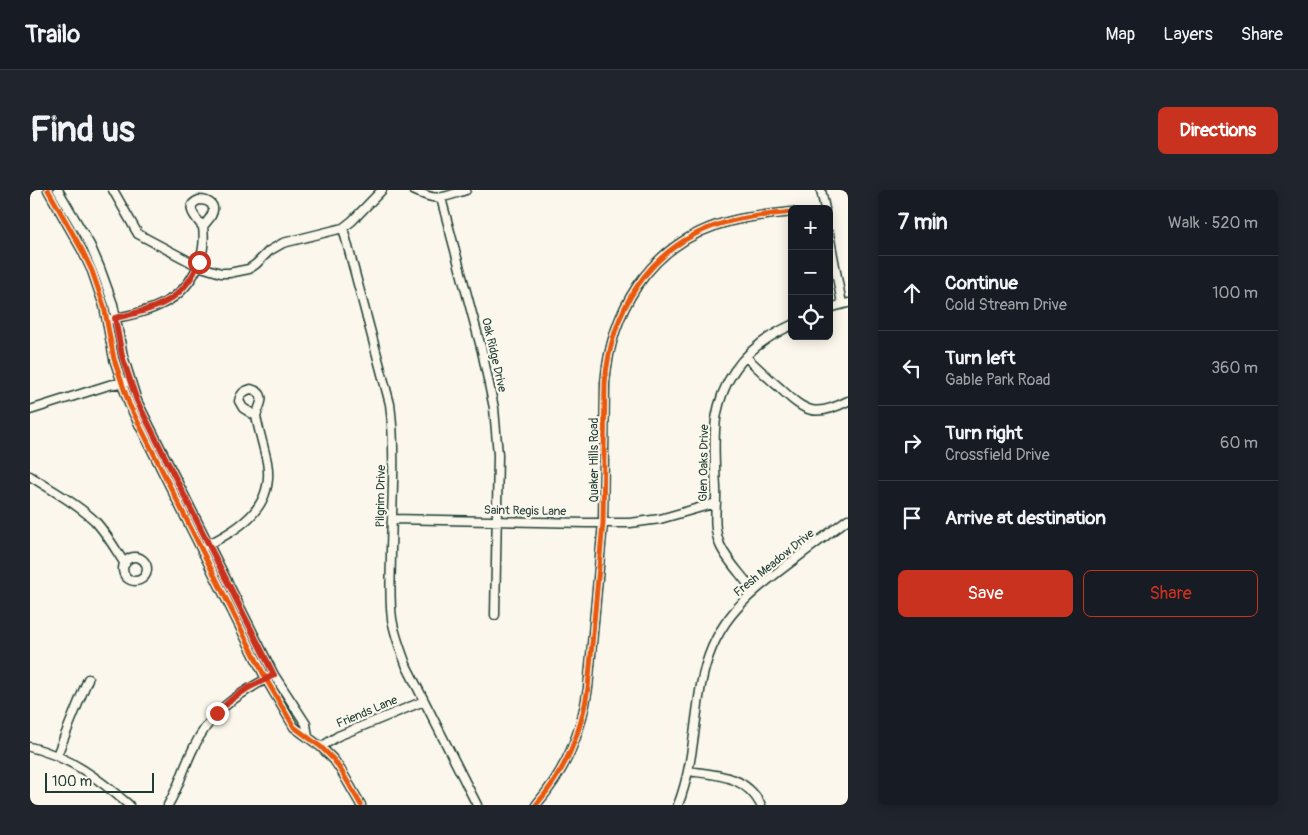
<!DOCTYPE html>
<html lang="en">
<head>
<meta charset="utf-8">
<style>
  body { margin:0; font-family:Pangolin,sans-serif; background:#20242c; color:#f1f3f6 }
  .controls { position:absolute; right:15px; top:15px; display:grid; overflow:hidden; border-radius:8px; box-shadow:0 2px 12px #0003 }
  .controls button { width:45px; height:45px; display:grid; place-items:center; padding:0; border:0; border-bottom:1px solid #363941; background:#171b24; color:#f1f3f6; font:25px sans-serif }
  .scale { position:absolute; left:15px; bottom:12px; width:109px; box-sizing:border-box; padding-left:5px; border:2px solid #1f3d34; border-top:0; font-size:14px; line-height:18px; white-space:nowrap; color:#1f3d34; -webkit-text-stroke:4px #fbf7ec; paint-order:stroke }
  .stop { position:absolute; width:15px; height:15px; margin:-11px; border:4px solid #c8321e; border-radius:50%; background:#fff }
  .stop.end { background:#c8321e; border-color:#fff; box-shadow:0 1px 5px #0008 }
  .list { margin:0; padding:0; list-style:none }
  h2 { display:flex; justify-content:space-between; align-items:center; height:65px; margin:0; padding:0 20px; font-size:21px }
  h2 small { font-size:16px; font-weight:400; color:#9ea1a6 }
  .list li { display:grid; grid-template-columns:32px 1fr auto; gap:15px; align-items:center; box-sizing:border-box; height:75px; padding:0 20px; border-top:1px solid #363941 }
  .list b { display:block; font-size:19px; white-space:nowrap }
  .list p { margin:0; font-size:16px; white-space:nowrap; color:#9ea1a6 }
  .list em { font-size:16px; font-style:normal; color:#9ea1a6 }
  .actions { display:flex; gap:10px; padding:15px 20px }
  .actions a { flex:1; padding:11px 0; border:1px solid #c8321e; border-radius:8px; text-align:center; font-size:18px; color:#c8321e }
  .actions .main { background:#c8321e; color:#fff }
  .icon { flex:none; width:28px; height:28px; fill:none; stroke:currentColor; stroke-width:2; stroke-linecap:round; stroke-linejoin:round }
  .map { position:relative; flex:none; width:818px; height:615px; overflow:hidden; border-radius:8px }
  header { display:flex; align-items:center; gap:30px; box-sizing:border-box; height:70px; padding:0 25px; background:#171b24; border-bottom:1px solid #363941 }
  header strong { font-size:24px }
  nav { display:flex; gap:28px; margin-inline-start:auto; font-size:18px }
  .intro { display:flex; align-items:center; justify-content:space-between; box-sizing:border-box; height:120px; padding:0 30px }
  h1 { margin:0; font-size:35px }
  .button { padding:12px 22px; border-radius:8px; background:#c8321e; color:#fff; font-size:18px; font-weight:700 }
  main { display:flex; gap:30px; padding:0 30px }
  aside { flex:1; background:#171b24; border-radius:8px; box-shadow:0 2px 12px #0003 }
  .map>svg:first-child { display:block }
</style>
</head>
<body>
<header>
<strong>Trailo</strong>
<nav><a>Map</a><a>Layers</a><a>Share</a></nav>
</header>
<div class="intro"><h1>Find us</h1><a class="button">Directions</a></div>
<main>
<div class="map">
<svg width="818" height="615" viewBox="0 0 818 615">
  <rect width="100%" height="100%" fill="#fbf7ec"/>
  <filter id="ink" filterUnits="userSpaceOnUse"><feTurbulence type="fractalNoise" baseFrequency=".02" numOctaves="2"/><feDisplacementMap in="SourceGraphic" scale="10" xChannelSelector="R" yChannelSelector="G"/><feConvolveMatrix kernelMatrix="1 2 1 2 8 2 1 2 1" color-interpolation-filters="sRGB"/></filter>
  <g filter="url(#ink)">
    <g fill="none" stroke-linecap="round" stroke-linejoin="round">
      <defs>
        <path id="minor" d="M18 0 52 60 62 81 74 116 84 169 99 214 236 489 264 537 291 557 304 570 312 582 331 615
          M28 0 60 55 70 78 83 114 93 166 107 211 244 485 276 534 278 547
          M83 0 108 44 168 76 191 83H199L219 79 226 74 239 61 253 53 313 38 322 31 352 0
          M383 0C408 12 411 8 436 0
          M791 0 795 19
          M411 8 452 161 464 218 468 265 465 425
          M169 10C179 10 187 15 181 26 179 30 175 33 173 37 167 29 153 16 169 10Z
          M313 38 360 214C366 261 362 312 361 360 361 383 359 406 362 429 365 446 371 461 377 477L447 615
          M799 44 812 114
          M799 118 818 113
          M82 129C99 125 118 122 134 113 162 99 177 67 173 37
          M716 167C727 177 738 188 750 198 775 222 785 228 818 211
          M221 199C239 204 229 215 226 226L213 218 209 211C211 203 214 201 221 199Z
          M0 220 79 195 96 192
          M0 286C21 300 45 312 64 330 76 342 85 359 95 374
          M362 329 556 333H600L630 329 686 313
          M175 356C210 339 245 317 237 272 234 257 229 242 226 226
          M93 379a12 12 0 1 1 24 0a12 12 0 1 1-24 0Z
          M723 401C713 386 697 371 690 355 682 335 687 318 686 298 685 275 683 252 686 229 693 183 720 154 762 135
          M0 557C40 567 68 588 99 615
          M291 557 308 546 394 511
          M27 565 58 489
          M658 581C688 585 715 585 731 615
          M138 615C149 597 154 577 163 559 180 522 206 505 240 487
          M506 615C536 580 551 544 558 498L573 333 575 193C581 122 617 59 687 35 711 27 737 25 762 22
          M648 615C663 577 664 535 671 495 682 435 711 410 757 375 777 360 798 344 818 329"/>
      </defs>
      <use href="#minor" stroke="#1f3d34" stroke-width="11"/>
      <use href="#minor" stroke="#fbf7ec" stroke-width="8"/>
      <defs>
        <path id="cycleway" d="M18 0 52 60 62 81 74 116 84 169 99 214 236 489 264 537 291 557 304 570 312 582 331 615
          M506 615C536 580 551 544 558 498L573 333 575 193C581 122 617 59 687 35 711 27 737 25 762 22"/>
      </defs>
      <use href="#cycleway" stroke="#fbf7ec" stroke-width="8"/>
      <use href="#cycleway" stroke="#e8590c" stroke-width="5"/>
    </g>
  </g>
  <g fill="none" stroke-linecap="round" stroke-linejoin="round" filter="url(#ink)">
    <path stroke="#c8321e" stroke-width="6" d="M169 72C153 113 123 119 85 128L92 166 107 211 244 485 218 498 202 509 187 523"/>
  </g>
  <g text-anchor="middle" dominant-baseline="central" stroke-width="4.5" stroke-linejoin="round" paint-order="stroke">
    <g font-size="12" fill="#1f3d34" stroke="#fbf7ec">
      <text transform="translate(464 165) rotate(77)">Oak Ridge Drive</text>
      <text transform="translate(564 270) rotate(-90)">Quaker Hills Road</text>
      <text transform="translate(674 273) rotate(-89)">Glen Oaks Drive</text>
      <text transform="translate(351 306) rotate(-89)">Pilgrim Drive</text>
      <text transform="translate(495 321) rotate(1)">Saint Regis Lane</text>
      <text transform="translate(744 373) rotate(-39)">Fresh Meadow Drive</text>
      <text transform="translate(337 522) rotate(-23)">Friends Lane</text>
    </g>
  </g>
</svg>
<div class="controls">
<button>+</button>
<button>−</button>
<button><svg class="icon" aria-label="locate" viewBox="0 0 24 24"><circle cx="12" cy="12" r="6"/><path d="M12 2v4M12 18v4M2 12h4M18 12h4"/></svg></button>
</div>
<div class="scale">100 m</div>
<div class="stop" style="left:169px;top:72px"></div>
<div class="stop end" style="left:187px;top:523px"></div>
</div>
<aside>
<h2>7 min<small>Walk · 520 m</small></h2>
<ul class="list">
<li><svg class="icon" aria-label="ahead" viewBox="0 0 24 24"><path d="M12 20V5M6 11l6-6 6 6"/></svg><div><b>Continue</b><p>Cold Stream Drive</p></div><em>100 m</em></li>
<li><svg class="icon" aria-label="left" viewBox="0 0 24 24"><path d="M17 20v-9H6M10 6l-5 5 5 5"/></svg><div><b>Turn left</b><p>Gable Park Road</p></div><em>360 m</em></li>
<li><svg class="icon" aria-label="right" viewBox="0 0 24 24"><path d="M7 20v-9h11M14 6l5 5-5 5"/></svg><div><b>Turn right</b><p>Crossfield Drive</p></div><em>60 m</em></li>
<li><svg class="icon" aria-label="arrive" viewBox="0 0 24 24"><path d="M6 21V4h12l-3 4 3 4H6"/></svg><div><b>Arrive at destination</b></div></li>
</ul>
<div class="actions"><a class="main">Save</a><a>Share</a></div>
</aside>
</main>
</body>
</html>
